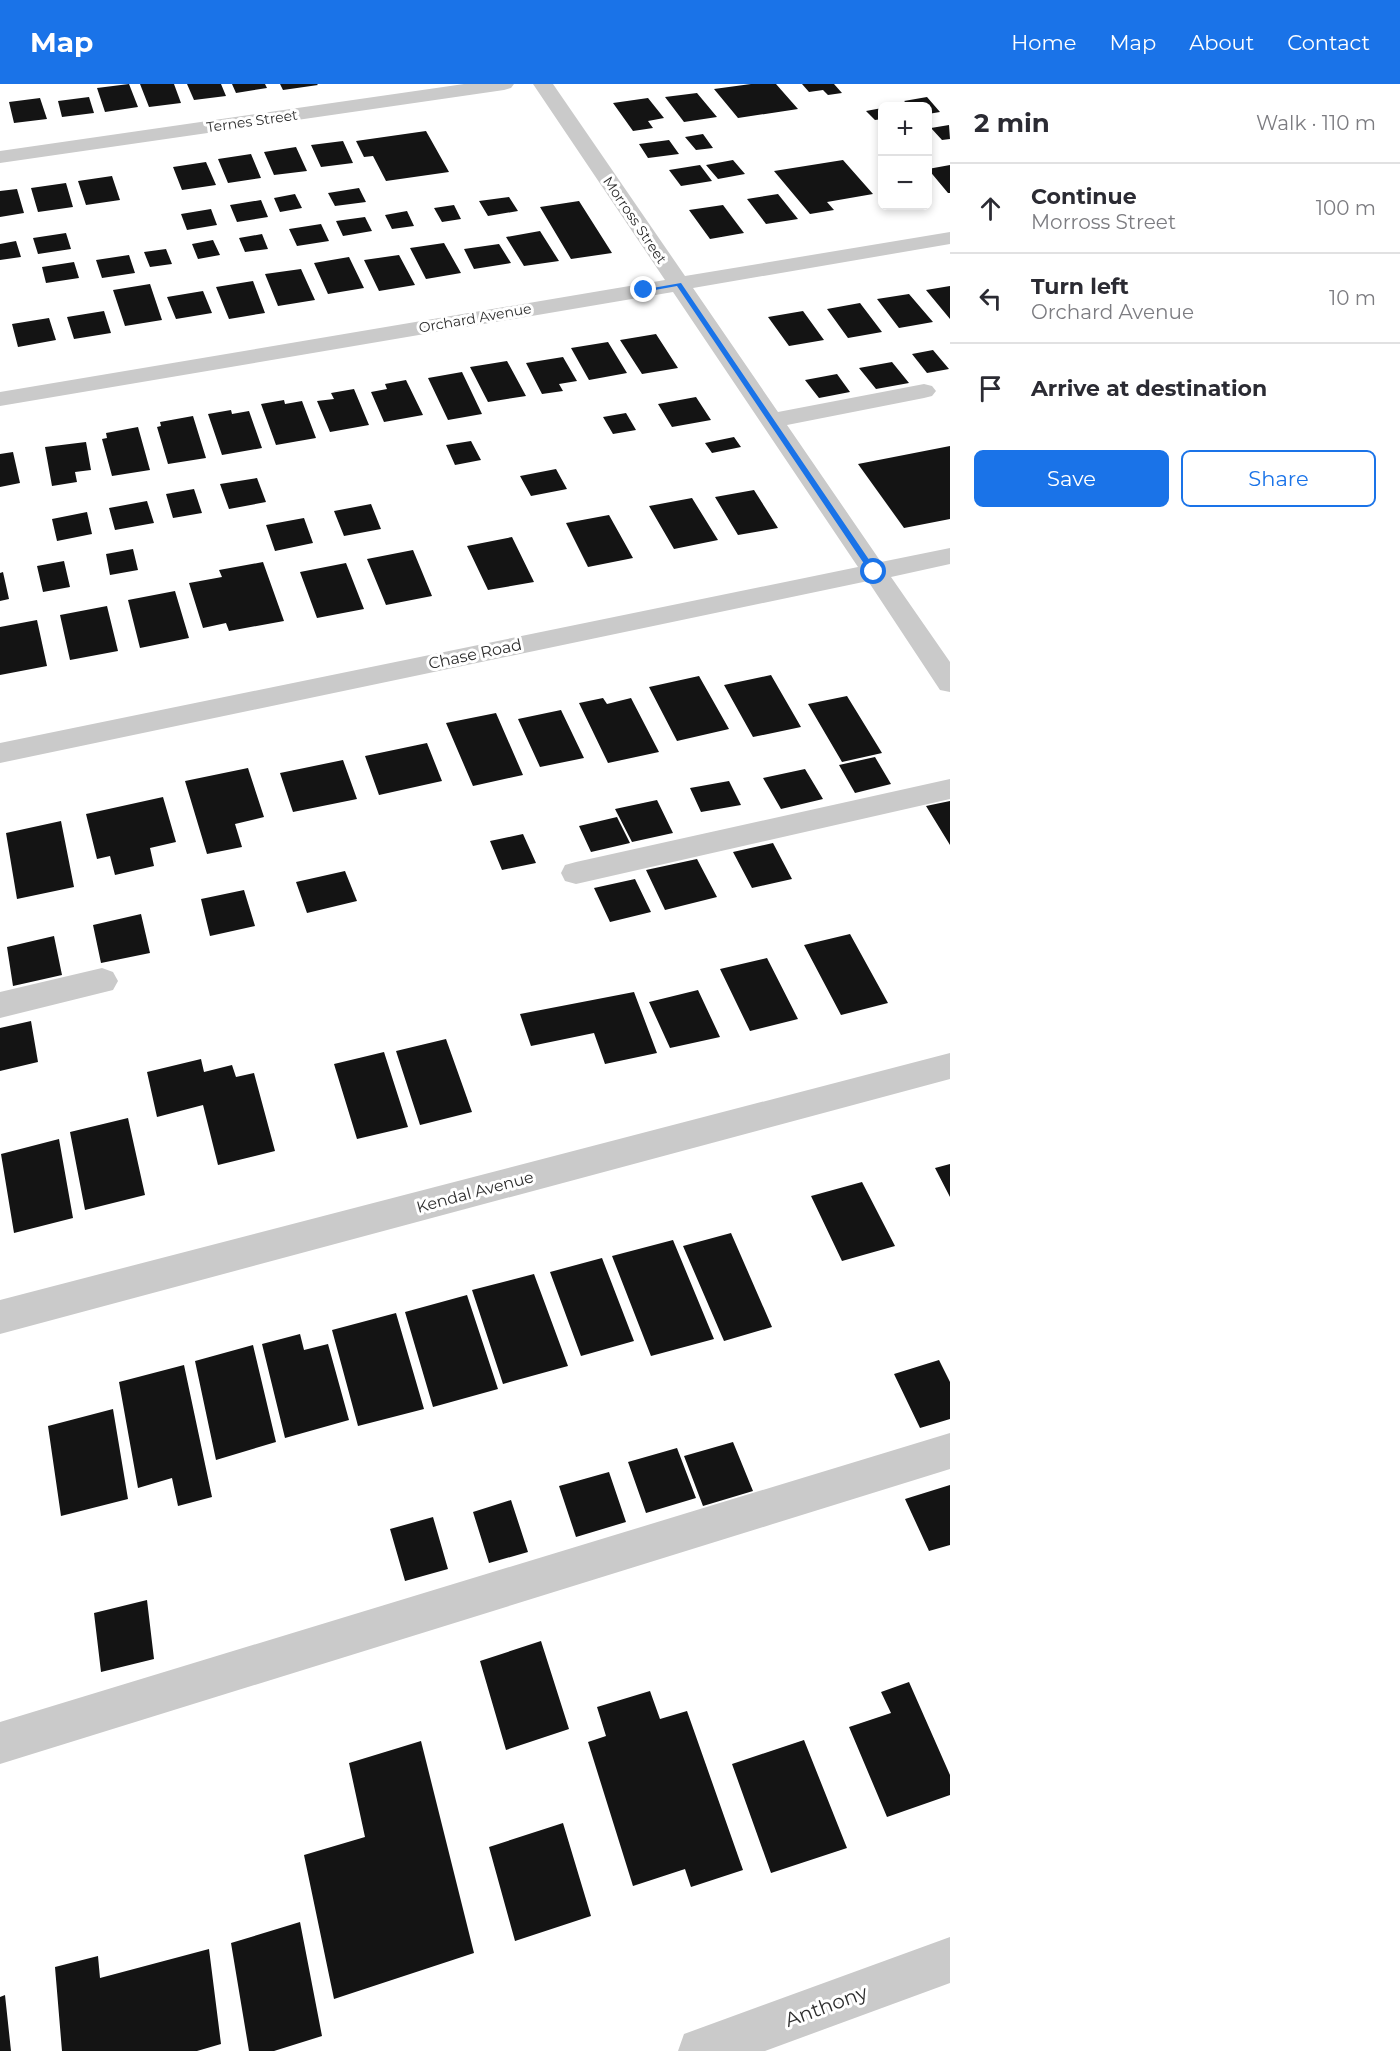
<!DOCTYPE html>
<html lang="en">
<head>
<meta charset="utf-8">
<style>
  body { margin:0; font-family:Montserrat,sans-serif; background:#f7f7f7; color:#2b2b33 }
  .controls { position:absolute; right:18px; top:18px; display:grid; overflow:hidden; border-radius:9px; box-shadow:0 3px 9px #0003 }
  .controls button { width:54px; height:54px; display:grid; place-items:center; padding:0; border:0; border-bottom:2px solid #e1e1e2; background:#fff; color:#2b2b33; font:30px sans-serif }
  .stop { position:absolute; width:18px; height:18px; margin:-14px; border:4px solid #1a73e8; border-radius:50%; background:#fff }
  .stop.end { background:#1a73e8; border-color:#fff; box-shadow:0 2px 6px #0008 }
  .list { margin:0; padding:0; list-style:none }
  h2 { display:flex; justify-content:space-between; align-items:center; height:78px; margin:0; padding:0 24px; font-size:26px }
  h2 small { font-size:20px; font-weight:400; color:#7c7c81 }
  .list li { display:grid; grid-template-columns:39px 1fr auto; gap:18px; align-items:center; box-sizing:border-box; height:90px; padding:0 24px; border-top:2px solid #e1e1e2 }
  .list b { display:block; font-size:22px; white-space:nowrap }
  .list p { margin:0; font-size:20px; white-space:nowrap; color:#7c7c81 }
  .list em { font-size:20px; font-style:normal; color:#7c7c81 }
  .actions { display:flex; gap:12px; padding:18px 24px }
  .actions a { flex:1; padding:14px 0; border:2px solid #1a73e8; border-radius:9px; text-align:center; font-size:21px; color:#1a73e8 }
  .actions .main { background:#1a73e8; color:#fff }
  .icon { flex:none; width:33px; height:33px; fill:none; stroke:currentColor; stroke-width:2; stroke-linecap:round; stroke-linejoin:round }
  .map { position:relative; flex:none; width:950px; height:1967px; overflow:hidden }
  header { display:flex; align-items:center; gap:36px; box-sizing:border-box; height:84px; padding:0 30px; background:#1a73e8; color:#fff }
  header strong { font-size:28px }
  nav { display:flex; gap:33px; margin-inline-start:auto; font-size:21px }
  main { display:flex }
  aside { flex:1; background:#fff }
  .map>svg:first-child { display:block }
</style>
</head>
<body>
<header>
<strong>Map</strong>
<nav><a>Home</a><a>Map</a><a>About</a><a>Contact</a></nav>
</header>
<main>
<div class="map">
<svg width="950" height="1967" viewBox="0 0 950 1967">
  <rect width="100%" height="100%" fill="#fff"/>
  <path fill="#141414" d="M129 0 138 23 105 28 97 4Z
    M140 0H174L181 19 149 23Z
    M187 0H221L226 12 194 16Z
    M232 0H265L267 4 236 9Z
    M280 0H317L318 1 283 6Z
    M751 0H776L798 25 738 34 714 5Z
    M802 0H834L842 9 828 11 823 6 809 8Z
    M697 9 717 33 684 38 665 13Z
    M89 13 94 29 62 33 58 17Z
    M927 13 940 28 928 30V22H910L904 17Z
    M40 14 47 35 14 39 9 18Z
    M648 14 664 34 648 37 653 44 633 47 613 19Z
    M882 24V35L875 36 866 27Z
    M949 41 950 55 942 56 931 44Z
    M426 47 449 88 386 97 373 72 364 73 356 57Z
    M703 50 713 64 696 66 685 53Z
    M669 56 679 70 648 74 639 60Z
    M343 57 353 79 321 83 311 61Z
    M296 63 307 87 274 91 264 68Z
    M251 70 261 94 228 99 218 75Z
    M733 76 745 90 718 95 706 81Z
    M843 76 873 110 827 118 834 126 810 130 774 87Z
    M206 78 216 101 182 106 173 83Z
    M700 81 712 97 681 102 669 86Z
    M950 81V109H948L928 85Z
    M112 92 120 116 86 121 78 97Z
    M66 99 73 123 38 128 31 104Z
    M359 104 366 118 335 122 328 109Z
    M17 105 24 129 0 133V107Z
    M295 110 302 124 280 128 274 114Z
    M778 110 798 135 766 140 747 115Z
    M509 113 518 127 488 132 479 117Z
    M261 116 268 133 237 138 230 121Z
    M579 117 612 169 571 175 540 123Z
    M454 121 461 135 442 138 434 124Z
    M723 121 744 149 710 155 689 126Z
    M211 125 217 141 187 146 181 130Z
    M407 127 414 142 392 145 385 131Z
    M365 133 372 147 343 152 336 137Z
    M321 140 329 157 297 162 289 145Z
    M540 147 559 177 524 182 506 153Z
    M66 149 71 165 38 170 33 154Z
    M262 150 268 165 245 168 239 154Z
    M213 156 220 171 198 175 192 160Z
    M16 157 21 173 0 176V160Z
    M444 159 461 189 426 195 410 164Z
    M499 160 511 179 474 185 464 165Z
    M166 165 172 180 150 183 144 168Z
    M129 171 135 189 102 194 96 176Z
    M399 171 415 201 379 207 364 176Z
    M349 173 364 204 328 210 314 179Z
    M74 178 79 194 46 199 42 183Z
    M301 185 315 216 278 222 265 190Z
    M253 197 265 229 229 235 216 203Z
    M150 200 162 236 125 242 113 206Z
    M950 202V235L926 206Z
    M203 207 212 229 176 235 167 213Z
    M909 210 933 238 899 244 877 215Z
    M860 219 882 248 848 254 827 225Z
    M104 227 111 249 74 255 67 233Z
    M803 227 824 256 789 262 768 233Z
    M49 234 56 256 18 263 12 240Z
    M656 250 678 284 642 290 620 256Z
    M608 258 627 289 589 296 571 264Z
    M933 266 949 285 927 289 912 270Z
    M563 273 577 297 559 300 563 307 542 310 526 279Z
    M507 277 526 312 488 318 470 283Z
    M892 278 909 299 876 305 859 284Z
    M462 288 482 330 448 336 428 294Z
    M837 290 850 308 819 314 805 296Z
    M406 296 423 331 384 338 371 308 387 305 385 300Z
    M354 305 369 341 330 348 317 317 334 315 331 309Z
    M696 313 711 336 672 343 658 320Z
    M284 316 285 320 302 317 316 354 276 361 261 320Z
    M231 326 232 330 249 327 262 364 222 371 208 330Z
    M626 329 636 346 613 350 603 333Z
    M193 332 206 374 168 380 157 343 161 342 160 338Z
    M138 343 150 386 112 392 102 355 107 354 106 349Z
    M734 353 741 363 712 369 705 359Z
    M471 357 481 376 455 381 446 361Z
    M86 358 91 386 75 388 77 398 52 402 45 363Z
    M950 362V435L904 444 858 380Z
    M13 368 20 399 0 403V370Z
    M556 385 567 405 531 412 520 392Z
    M257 394 266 418 229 425 220 400Z
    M194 405 202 429 173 434 166 410Z
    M754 406 778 444 738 451 715 413Z
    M692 414 718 456 674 465 649 422Z
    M147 417 154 439 115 446 109 424Z
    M371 420 381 445 344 452 334 427Z
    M87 428 92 450 57 457 52 435Z
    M609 431 633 474 588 483 566 439Z
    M304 434 313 459 275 467 266 441Z
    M512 453 534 498 488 506 467 462Z
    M133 465 138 486 110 491 106 470Z
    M413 466 432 512 386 521 367 475Z
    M64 477 70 503 43 508 37 482Z
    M263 478 284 537 229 547 226 539 203 544 189 499 222 493 219 486Z
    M346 479 364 525 317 534 300 488Z
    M3 488 9 515 0 517V489Z
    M175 507 189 554 140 564 128 516Z
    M107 522 118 567 70 576 60 531Z
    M37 536 47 582 0 591V543Z
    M771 591 801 643 753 653 724 601Z
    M699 592 729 645 677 657 649 603Z
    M847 612 882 669 842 678 808 620Z
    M603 614 607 620 631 614 659 668 608 679 579 619Z
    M561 626 584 674 540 683 518 635Z
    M496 629 523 691 473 702 446 639Z
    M427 659 442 697 379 711 365 672Z
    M875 673 891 700 855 709 839 681Z
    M343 676 357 715 293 728 280 689Z
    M248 684 264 733 235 740 242 763 207 770 185 697Z
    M805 685 823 715 781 725 763 694Z
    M729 697 741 721 701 728 690 704Z
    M163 713 176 758 150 764 154 782 115 791 110 772 97 775 86 730Z
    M657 716 673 749 632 758 615 725Z
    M950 717V761L926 722Z
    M617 733 630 759 591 768 579 742Z
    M61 737 74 803 17 815 6 749Z
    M523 750 536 779 502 786 490 757Z
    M773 759 792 795 752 804 733 768Z
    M697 775 717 813 665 826 646 786Z
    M345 787 357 817 307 829 296 798Z
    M635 795 651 828 610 838 594 804Z
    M244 806 255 842 210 852 201 815Z
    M141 830 150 869 101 879 93 841Z
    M850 850 888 919 841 931 804 861Z
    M54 852 62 891 13 902 7 863Z
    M767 874 798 935 750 947 720 885Z
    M698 906 720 953 670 964 649 918Z
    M634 908 657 969 605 980 594 949 531 962 520 930Z
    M31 937 38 978 0 987V944Z
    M446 955 472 1028 420 1041 396 967Z
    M384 968 408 1043 357 1055 334 980Z
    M201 975 204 988 232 981 236 993 254 989 275 1067 218 1081 203 1021 157 1033 147 988Z
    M128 1034 145 1111 85 1126 70 1048Z
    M59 1055 73 1134 14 1149 1 1070Z
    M950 1080V1113L935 1084Z
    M862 1098 895 1162 842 1177 811 1112Z
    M731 1149 772 1243 724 1257 683 1162Z
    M673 1156 714 1255 651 1272 612 1172Z
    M602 1174 634 1257 581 1272 550 1188Z
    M534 1190 568 1282 503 1300 472 1206Z
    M467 1211 498 1305 433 1323 405 1228Z
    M396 1229 424 1325 358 1342 332 1246Z
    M300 1250 304 1266 328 1260 349 1336 285 1354 262 1260Z
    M253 1261 276 1358 216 1376 195 1277Z
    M939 1276 950 1298V1335L920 1344 894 1290Z
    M184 1281 212 1413 178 1422 172 1394 138 1404 119 1298Z
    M113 1325 128 1415 61 1432 48 1342Z
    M733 1358 753 1407 703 1422 684 1372Z
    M677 1364 696 1414 646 1429 628 1378Z
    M609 1388 626 1438 576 1453 559 1402Z
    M950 1401V1461L929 1467 905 1415Z
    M511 1416 528 1468 489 1479 473 1428Z
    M433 1433 448 1485 405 1497 390 1445Z
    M147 1516 154 1575 101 1588 94 1529Z
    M541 1557 569 1645 506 1666 480 1577Z
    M909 1598 950 1691V1711L887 1733 849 1643 891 1629 881 1608Z
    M650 1607 660 1635 687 1627 743 1786 691 1803 685 1785 633 1802 588 1658 606 1652 597 1623Z
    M804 1656 847 1764 771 1789 732 1680Z
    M421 1657 474 1869 334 1915 304 1771 365 1753 349 1679Z
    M563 1739 591 1832 515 1857 489 1763Z
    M300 1838 322 1952 274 1967H249L231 1859Z
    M209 1865 221 1960 197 1967H62L55 1883 98 1872 100 1894Z
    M5 1911 11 1967H0V1913Z"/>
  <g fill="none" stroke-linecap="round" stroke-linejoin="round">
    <path fill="#cacaca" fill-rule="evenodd" d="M464 0H514L511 4 504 6 0 79V67Z
      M533 0H553L685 192 950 148V160L693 204 778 328 924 300 932 302 936 307 932 312 924 314 787 341 881 478 950 464V480L891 493 950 578V608L940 606 868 497 0 679V659L858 483 673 208 0 322V308L665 196Z
      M950 695V715L576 800 565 797 561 789 565 781 576 778Z
      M102 884 113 888 118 897 113 906 0 934V908Z
      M950 969V995L0 1250V1216Z
      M950 1349V1385L0 1680V1638Z
      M950 1853V1899L765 1967H678L684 1950Z"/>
  </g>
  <path fill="#1a73e8" d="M681 199 876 486V490H871L677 202 644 208 641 206Z"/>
  <g text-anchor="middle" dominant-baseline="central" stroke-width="6" stroke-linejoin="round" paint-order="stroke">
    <g font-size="14" fill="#2d2d2d" stroke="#fff">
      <text transform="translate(252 37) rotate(-8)">Ternes Street</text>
      <text transform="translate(635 136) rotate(56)">Morross Street</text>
      <text transform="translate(475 234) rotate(-10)">Orchard Avenue</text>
    </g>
    <g font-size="16" fill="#2d2d2d" stroke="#fff">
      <text transform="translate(475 570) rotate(-12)">Chase Road</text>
      <text transform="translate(475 1108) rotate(-15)">Kendal Avenue</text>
    </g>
    <g font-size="20" fill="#2d2d2d" stroke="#fff">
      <text transform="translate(826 1922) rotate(-20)">Anthony</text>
    </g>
  </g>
</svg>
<div class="controls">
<button>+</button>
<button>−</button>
</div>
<div class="stop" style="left:874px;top:488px"></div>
<div class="stop end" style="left:644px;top:206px"></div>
</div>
<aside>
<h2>2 min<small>Walk · 110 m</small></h2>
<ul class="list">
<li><svg class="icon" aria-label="ahead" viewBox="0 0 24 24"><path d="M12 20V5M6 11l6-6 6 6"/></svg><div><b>Continue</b><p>Morross Street</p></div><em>100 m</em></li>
<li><svg class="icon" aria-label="left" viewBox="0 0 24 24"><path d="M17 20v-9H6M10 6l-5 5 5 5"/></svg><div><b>Turn left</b><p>Orchard Avenue</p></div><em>10 m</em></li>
<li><svg class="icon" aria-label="arrive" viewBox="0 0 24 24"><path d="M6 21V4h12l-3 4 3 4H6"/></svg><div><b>Arrive at destination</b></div></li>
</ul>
<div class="actions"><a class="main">Save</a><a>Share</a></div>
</aside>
</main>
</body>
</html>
